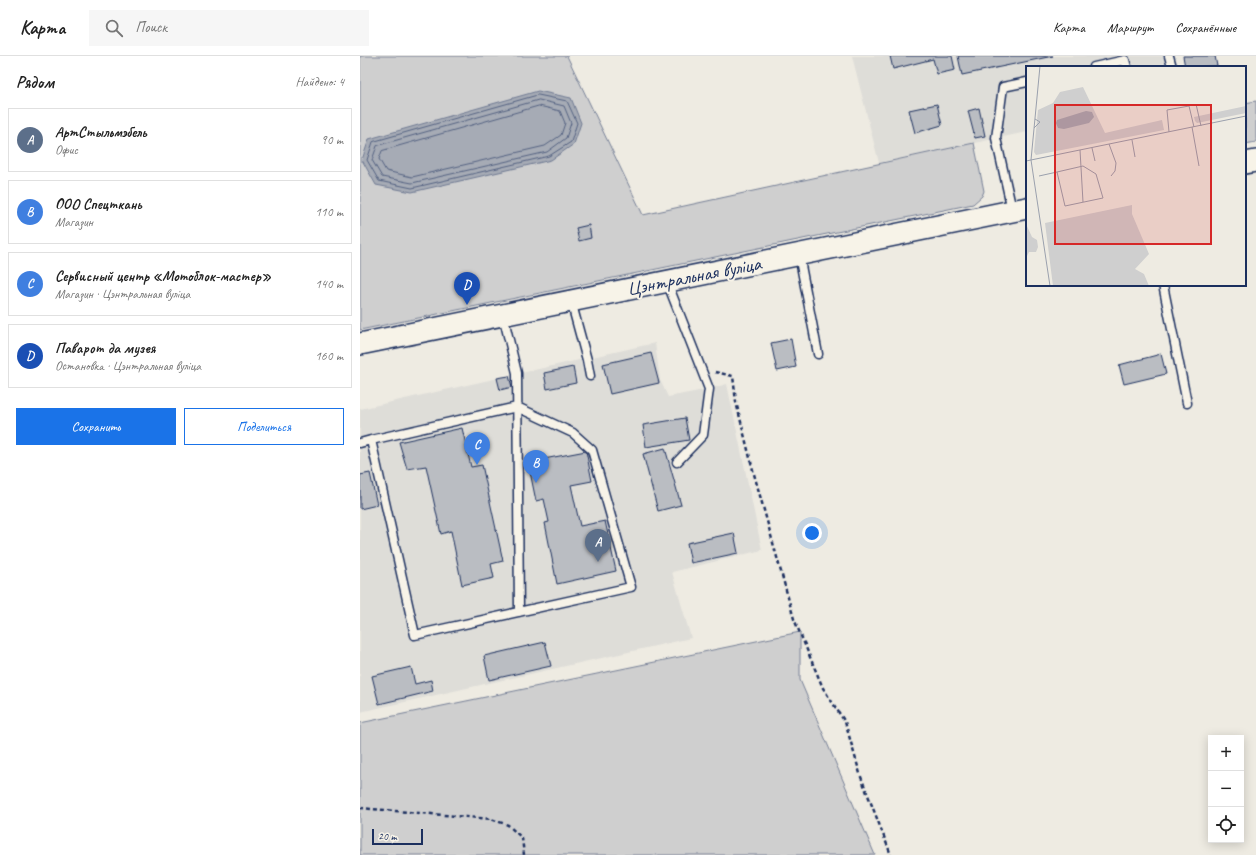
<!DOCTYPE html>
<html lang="ru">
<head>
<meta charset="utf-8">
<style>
  body { margin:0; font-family:Caveat,sans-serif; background:#f6f6f6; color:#222 }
  .controls { position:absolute; right:12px; bottom:12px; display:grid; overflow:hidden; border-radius:0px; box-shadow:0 2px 10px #0003 }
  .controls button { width:36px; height:36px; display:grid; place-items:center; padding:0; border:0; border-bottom:1px solid #e0e0e0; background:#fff; color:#222; font:20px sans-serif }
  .scale { position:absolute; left:12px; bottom:10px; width:51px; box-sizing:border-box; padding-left:4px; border:2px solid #1b2f5e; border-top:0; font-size:11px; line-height:14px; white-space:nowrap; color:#1b2f5e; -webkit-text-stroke:3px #f7f3e8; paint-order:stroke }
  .you { position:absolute; left:452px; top:477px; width:14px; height:14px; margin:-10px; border:3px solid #fff; border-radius:50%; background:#1a73e8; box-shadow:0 0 0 6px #1a73e833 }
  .badge { display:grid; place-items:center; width:26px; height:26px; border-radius:50%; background:#1a73e8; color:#fff; font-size:13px; font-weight:700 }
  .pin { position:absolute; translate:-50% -33px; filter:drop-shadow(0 1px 2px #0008) }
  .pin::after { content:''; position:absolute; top:21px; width:14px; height:12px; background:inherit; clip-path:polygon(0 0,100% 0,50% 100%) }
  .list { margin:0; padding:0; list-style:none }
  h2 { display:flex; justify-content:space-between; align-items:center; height:52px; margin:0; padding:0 16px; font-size:17px }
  h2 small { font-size:13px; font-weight:400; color:#767676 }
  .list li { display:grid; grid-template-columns:26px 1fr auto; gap:12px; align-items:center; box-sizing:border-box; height:64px; margin:0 8px 8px; padding:0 8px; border:1px solid #e0e0e0; border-radius:0px }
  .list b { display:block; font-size:15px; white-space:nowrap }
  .list p { margin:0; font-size:13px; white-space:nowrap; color:#767676 }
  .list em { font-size:13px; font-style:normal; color:#767676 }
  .actions { display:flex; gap:8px; padding:12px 16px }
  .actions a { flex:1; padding:9px 0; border:1px solid #1a73e8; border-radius:0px; text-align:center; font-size:14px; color:#1a73e8 }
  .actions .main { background:#1a73e8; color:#fff }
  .icon { flex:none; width:22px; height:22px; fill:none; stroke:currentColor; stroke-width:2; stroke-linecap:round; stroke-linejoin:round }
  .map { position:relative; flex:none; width:896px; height:799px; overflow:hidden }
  header { display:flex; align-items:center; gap:24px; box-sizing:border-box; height:56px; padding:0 20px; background:#fff; border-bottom:1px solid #e0e0e0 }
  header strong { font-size:19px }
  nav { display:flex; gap:22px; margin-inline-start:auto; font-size:14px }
  .search { width:280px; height:36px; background:#f6f6f6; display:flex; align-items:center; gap:10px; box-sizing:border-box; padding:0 14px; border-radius:0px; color:#767676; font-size:15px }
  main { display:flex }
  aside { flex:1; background:#fff }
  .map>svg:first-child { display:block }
</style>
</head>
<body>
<header>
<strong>Карта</strong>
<div class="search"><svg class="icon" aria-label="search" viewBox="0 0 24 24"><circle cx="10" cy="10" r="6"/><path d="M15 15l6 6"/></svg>Поиск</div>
<nav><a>Карта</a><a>Маршрут</a><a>Сохранённые</a></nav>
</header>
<main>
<aside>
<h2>Рядом<small>Найдено: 4</small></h2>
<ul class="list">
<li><span class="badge" style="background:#5c6f8a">A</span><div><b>АртСтыльмэбель</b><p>Офис</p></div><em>90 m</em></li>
<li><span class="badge" style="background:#3f7fe0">B</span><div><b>ООО Спецткань</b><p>Магазин</p></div><em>110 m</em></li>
<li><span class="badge" style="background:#3f7fe0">C</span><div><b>Сервисный центр «Мотоблок-мастер»</b><p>Магазин · Цэнтральная вуліца</p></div><em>140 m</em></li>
<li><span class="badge" style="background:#1a4fb4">D</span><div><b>Паварот да музея</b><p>Остановка · Цэнтральная вуліца</p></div><em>160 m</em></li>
</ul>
<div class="actions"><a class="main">Сохранить</a><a>Поделиться</a></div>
</aside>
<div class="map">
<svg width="896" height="799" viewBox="0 0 896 799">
  <rect width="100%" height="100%" fill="#eeebe2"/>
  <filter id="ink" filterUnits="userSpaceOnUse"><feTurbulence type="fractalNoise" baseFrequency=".025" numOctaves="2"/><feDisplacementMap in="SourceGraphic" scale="8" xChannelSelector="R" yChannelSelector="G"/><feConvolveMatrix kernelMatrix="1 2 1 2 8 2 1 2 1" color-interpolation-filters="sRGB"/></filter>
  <g filter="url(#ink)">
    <path fill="#deddd8" d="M492 0H803L806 11H667V76L519 107Z
      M295 287 300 324 308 341 349 333 367 328 402 494 312 516 331 582 0 656V353Z"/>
    <path fill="#cfcfcf" stroke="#757f96" d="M0 0H207L283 159 614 87 624 135 622 140 613 148 0 274Z
      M896 45V86L885 88V47Z
      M440 576V624L515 799H0V667Z"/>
    <path fill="#a6abb5" stroke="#6e7992" d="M178 35 211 42 221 67 214 88 191 104 52 136 16 129 2 104 9 83Z"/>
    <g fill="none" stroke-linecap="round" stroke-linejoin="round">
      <path stroke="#536181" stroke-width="1" d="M178 39 207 45 217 67 211 86 189 100 52 132 19 125 7 104 13 86Z
        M179 44 204 50 211 67 206 82 187 96 52 127 22 121 12 104 17 90Z
        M179 50 200 55 205 67 201 79 185 90 52 121 26 115 19 103 22 95Z"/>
    </g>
    <path fill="#babdc2" stroke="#1b2f5e" d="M530 0H592L595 14 577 18 573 3 533 13Z
      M598 0H693L602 19Z
      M823 0H855L857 10 825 11Z
      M577 48 582 69 555 77 549 54Z
      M619 52 625 80 615 82 608 55Z
      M229 169 231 182 219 185 216 172Z
      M431 283 436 311 417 315 411 287Z
      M291 297 299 327 250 338 243 308Z
      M801 298 806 318 764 328 759 309Z
      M213 311 216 327 187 333 184 317Z
      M149 320 152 331 140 334 137 322Z
      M325 362 329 384 286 391 283 369Z
      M102 372 111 411 122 409 143 505 131 508 134 522 102 529 91 475 81 478 66 410 47 413 39 386Z
      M305 392 321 449 298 455 283 398Z
      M226 395 232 425 211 429 220 470 245 465 256 515 197 528 185 467 189 466 184 443 176 445 168 406Z
      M10 417 17 449 0 453V419Z
      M374 477 378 497 331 507 327 487Z
      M185 586 191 610 129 624 124 600Z
      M51 611 55 628 71 624 73 635 19 648 12 620Z"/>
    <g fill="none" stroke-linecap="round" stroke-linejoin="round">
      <defs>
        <path id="lane" d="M809 0 812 11
          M734 11 765 4 767 11
          M652 154 636 82 643 31 667 26
          M439 199 458 298
          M307 226 349 333 343 379 317 406
          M803 229 827 347
          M211 245 227 304 230 320
          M143 259 157 317 159 556
          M0 387 11 384 157 351 213 377 232 394 271 531 55 579 11 384"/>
        <path id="secondary" d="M885 107 896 105
          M0 288 667 152"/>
      </defs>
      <use href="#lane" stroke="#1b2f5e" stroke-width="11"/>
      <use href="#secondary" stroke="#1b2f5e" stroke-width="24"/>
      <path stroke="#1b2f5e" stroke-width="2.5" stroke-dasharray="4 3" stroke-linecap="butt" d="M355 316 373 320 376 346 394 418 434 563 463 632 485 666 501 721 531 799
        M0 752 131 763 148 769 162 782 164 799"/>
      <use href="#lane" stroke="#f7f3e8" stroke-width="8"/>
      <use href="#secondary" stroke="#f7f3e8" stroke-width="21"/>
    </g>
  </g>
  <g text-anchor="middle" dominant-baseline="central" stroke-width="4" stroke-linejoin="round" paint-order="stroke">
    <g font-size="20" fill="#1b2f5e" stroke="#f7f3e8">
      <text transform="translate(334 220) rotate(-11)">Цэнтральная вуліца</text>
    </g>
  </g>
  <g transform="translate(666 10)">
    <rect width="220" height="220" fill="#eeebe2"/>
    <path d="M57 21 79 67 136 54 138 64 10 89 8 86 12 44 27 37 34 26ZM220 40V47L171 57 169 55 168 51ZM106 139V148L123 188 109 203 118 208 123 220H27L19 157ZM0 158 6 171 11 174 12 181 10 186H3L0 192Z" fill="#cfcfcf"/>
    <path d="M60 45 66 46 68 51 63 57 38 63 32 62 30 57 31 54Z" fill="#a6abb5"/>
    <path fill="none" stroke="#9aa0ad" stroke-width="1" d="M14 0 5 94 24 220M170 38 175 60M166 61 173 100M8 62 14 56 9 53M143 66 141 44 163 40 168 61M106 74 109 91M83 78 90 97 89 105 85 110M66 82 69 95M54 84 57 136M0 95 220 50M13 110 31 106 57 100 70 108 77 132 39 140 31 106"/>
    <path fill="#d62828" fill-opacity="0.15" stroke="#d62828" stroke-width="2" d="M29 39H185V178H29Z"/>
    <rect width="220" height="220" fill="none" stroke="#1b2f5e" stroke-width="2"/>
  </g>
</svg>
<div class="controls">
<button>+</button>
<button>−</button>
<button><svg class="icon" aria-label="locate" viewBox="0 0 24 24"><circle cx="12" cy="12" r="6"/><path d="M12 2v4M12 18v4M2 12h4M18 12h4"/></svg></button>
</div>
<div class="scale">20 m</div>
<div class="you"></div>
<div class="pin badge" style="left:238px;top:506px;background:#5c6f8a">A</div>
<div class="pin badge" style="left:176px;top:427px;background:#3f7fe0">B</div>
<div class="pin badge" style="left:117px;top:409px;background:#3f7fe0">C</div>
<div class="pin badge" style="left:107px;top:249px;background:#1a4fb4">D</div>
</div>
</main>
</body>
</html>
